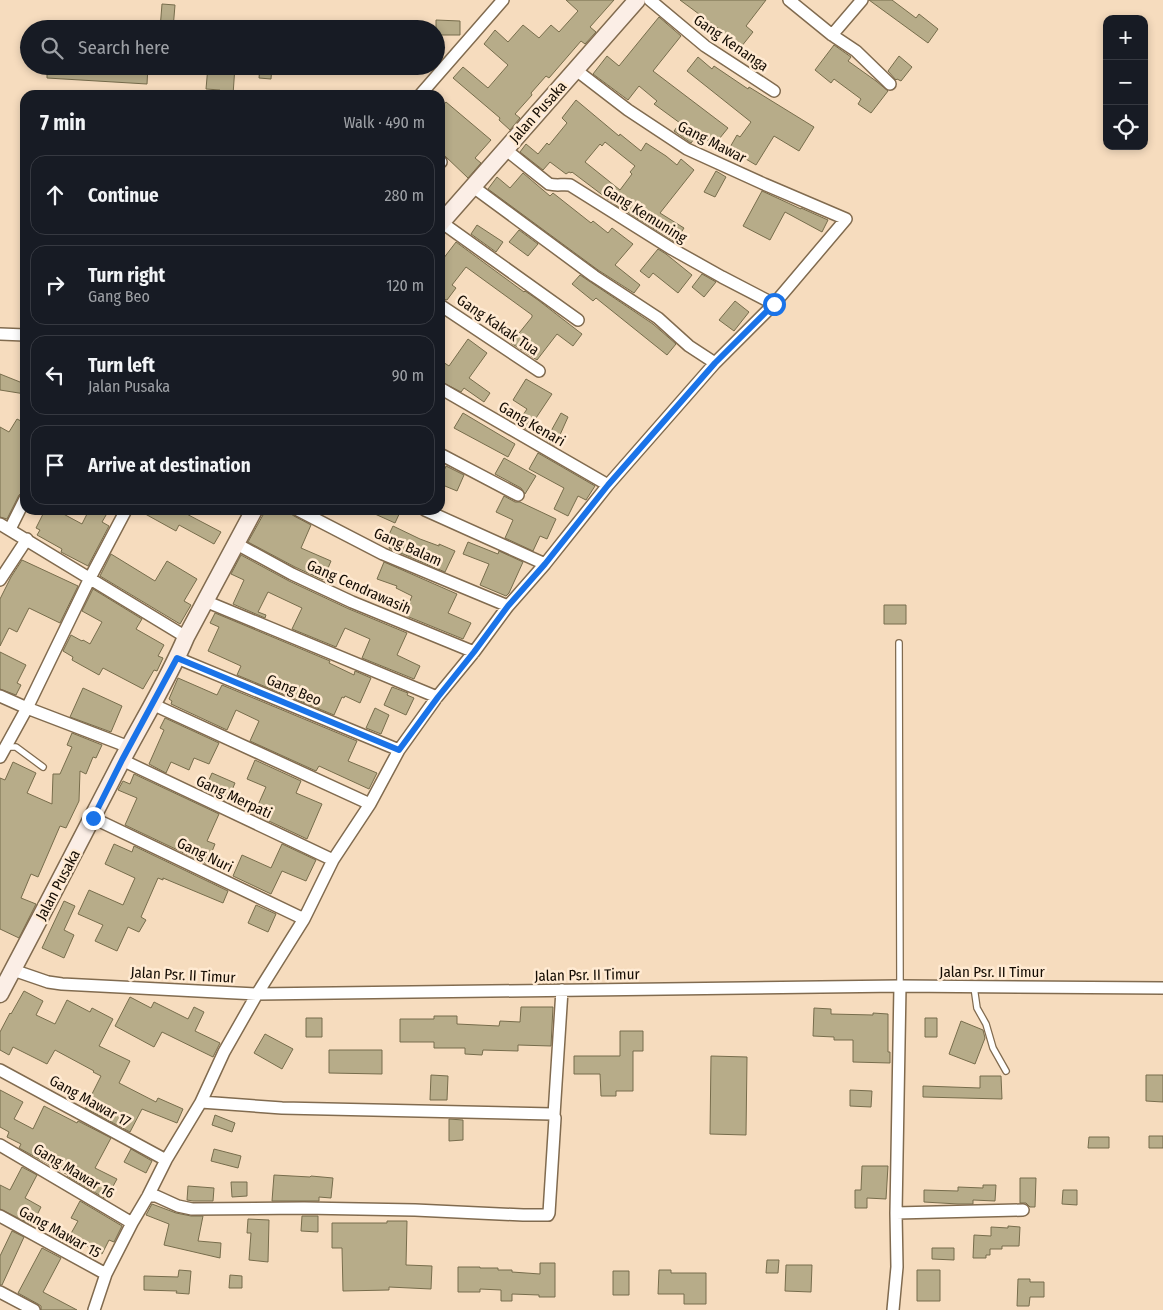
<!DOCTYPE html>
<html lang="en">
<head>
<meta charset="utf-8">
<style>
  body { margin:0; font-family:"Fira Sans Condensed",sans-serif; background:#242831; color:#f1f3f6 }
  .controls { position:absolute; right:15px; top:15px; display:grid; overflow:hidden; border-radius:10px; box-shadow:0 2px 8px #0003 }
  .controls button { width:45px; height:45px; display:grid; place-items:center; padding:0; border:0; border-bottom:1px solid #363941; background:#171b24; color:#f1f3f6; font:25px sans-serif }
  .stop { position:absolute; width:15px; height:15px; margin:-11px; border:4px solid #1a73e8; border-radius:50%; background:#fff }
  .stop.end { background:#1a73e8; border-color:#fff; box-shadow:0 1px 5px #0008 }
  .list { margin:0; padding:0; list-style:none }
  h2 { display:flex; justify-content:space-between; align-items:center; height:65px; margin:0; padding:0 20px; font-size:21px }
  h2 small { font-size:16px; font-weight:400; color:#9ea1a6 }
  .list li { display:grid; grid-template-columns:32px 1fr auto; gap:15px; align-items:center; box-sizing:border-box; height:80px; margin:0 10px 10px; padding:0 10px; border:1px solid #363941; border-radius:15px }
  .list b { display:block; font-size:19px; white-space:nowrap }
  .list p { margin:0; font-size:16px; white-space:nowrap; color:#9ea1a6 }
  .list em { font-size:16px; font-style:normal; color:#9ea1a6 }
  .icon { flex:none; width:28px; height:28px; fill:none; stroke:currentColor; stroke-width:2; stroke-linecap:round; stroke-linejoin:round }
  .map { position:relative; flex:none; width:1163px; height:1310px; overflow:hidden }
  .search { position:absolute; background:#171b24; box-shadow:0 2px 8px #0003; left:20px; top:20px; width:425px; height:55px; display:flex; align-items:center; gap:12px; box-sizing:border-box; padding:0 18px; border-radius:28px; color:#9ea1a6; font-size:19px }
  .panel { position:absolute; background:#171b24; box-shadow:0 2px 8px #0003; left:20px; top:90px; width:425px; height:425px; border-radius:15px }
  .map>svg:first-child { display:block }
</style>
</head>
<body>
<div class="map">
<svg width="1163" height="1310" viewBox="0 0 1163 1310">
  <rect width="100%" height="100%" fill="#f6dcbe"/>
  <path fill="#b7ac89" stroke="#776d4c" fill-rule="evenodd" d="M566 0H614L590 27 596 32 585 44 581 41 549 78 546 76 531 93 532 95 515 114 520 118 510 130 499 120 500 118 453 78 463 67 488 88 508 65 484 44 495 30 508 42 523 25 539 38 551 25 559 32 578 11Z
    M680 0H766L746 26 753 32 737 52 722 40 726 34Z
    M869 0H892L916 18 919 14 938 29 928 43Z
    M162 4 175 5 173 29H160Z
    M659 17 681 36 653 71 728 128 715 144 697 135 691 143 674 131 680 123 654 104 657 101 639 86 628 100 593 74 607 56 619 66Z
    M436 20 460 21V35H436Z
    M834 45 851 57 848 61 876 81 888 91 871 113 858 104 861 99 834 79 831 83 815 70Z
    M899 56 912 67 901 81 897 79 896 80 888 71Z
    M698 57 712 69 714 66 748 89 749 87 814 127 799 151 774 136 756 165 729 149 737 135 740 137 751 122 687 71Z
    M47 66H148L147 84 47 78Z
    M208 66H235L233 95H219L220 90 206 89Z
    M260 66H272L271 79 259 78Z
    M576 100 619 136 620 134 641 151 646 143 666 156 677 165 681 159 694 170 660 213 684 228 675 242 632 215 624 209 623 210 613 203 572 172 571 173 569 172 566 174 550 162 543 170 520 152 526 144 538 154 547 143 549 145 567 123 562 118ZM605 142 635 166 630 172 632 174 620 190 585 162 600 144 602 146Z
    M446 102 491 140 475 158 481 163 468 178 445 156 440 153V109Z
    M716 171 726 177 715 197 704 192Z
    M523 173 550 196 553 193 591 223 593 221 608 233 612 228 633 244 615 265 640 285 634 293 598 270 488 189 497 177 510 188Z
    M762 191 801 209V208L828 220 822 232 785 212 770 240 743 226Z
    M477 225 503 242 496 252 471 234Z
    M519 230 538 244 528 256 509 242Z
    M456 242 524 292 525 291 538 300 582 334 573 346 557 334 537 360 511 343 532 317V315L466 267 452 285 456 288 447 300 440 298V263Z
    M658 249 666 254 692 275 678 293 653 273 649 278 640 271Z
    M702 274 716 282 704 297 692 287Z
    M580 275 653 324 676 344 667 355 596 298 593 301 572 284Z
    M735 301 749 312 734 331 719 320Z
    M468 339 487 353 469 378 490 393 484 402 464 388 461 392 440 381V360L449 366Z
    M0 374 25 384V394L0 390Z
    M526 379 552 394 528 430 517 424 527 409 513 400Z
    M463 413 515 444 508 457 454 428Z
    M561 413 568 417 555 446 546 440Z
    M17 419 25 423V492L21 493 19 495 7 519 0 517V427L9 432Z
    M538 453 595 486 586 500 578 496 568 516 554 509 564 488 529 469Z
    M504 458 536 476 525 494 521 488 495 474Z
    M446 466 464 475 457 491 440 484V480Z
    M504 496 515 502H520L556 519 547 539 540 536 533 551 505 538 513 520 496 512Z
    M45 510H56L82 524 89 510H109L102 522 109 526 88 566 61 552 62 549 37 535 40 530 36 528Z
    M138 510H179L221 532 214 544 179 525 176 531Z
    M264 510H291V514L294 516 311 525 301 548 331 561 323 580 295 567 248 542 263 515Z
    M366 510H401L395 523Z
    M393 526 420 539 439 546V544L455 551 445 572 389 548 390 545 385 543Z
    M468 542 498 554 499 551 523 562 509 593 506 596 480 585 489 564 463 554Z
    M111 554 155 581 167 561 197 579 184 601 191 605 180 624 100 576Z
    M241 555 289 581 349 609 407 633 397 655 420 666 414 679 362 658 370 639 345 628 336 647 292 629 302 608 268 592 258 612 266 615 265 618 233 604 244 580 231 574Z
    M22 560 78 586 60 623 29 608 17 632 9 628 0 646V599L11 577Z
    M384 562 457 594 448 613 471 623 463 639 404 615 412 596 396 588 397 586 377 579Z
    M93 589 142 619 136 629 164 645 158 656 163 658 157 671 154 670 143 689 103 668 99 675 72 660 73 657 63 651 71 635 82 641 83 640 90 644 102 622 82 611Z
    M884 605H906V624H884Z
    M215 613 330 661 329 663 354 675 355 671 371 678 360 703 345 696 344 698 342 697 334 715 237 675 241 666 208 651 219 627 210 623Z
    M0 652 26 665 17 683 21 685 16 695 0 689Z
    M178 678 217 695 222 685 357 741 348 761 377 773 369 789 319 766 316 771 250 741 259 721 236 710 227 730 171 704 172 701 169 699Z
    M392 687 408 693 407 695 414 698 406 715 384 705Z
    M83 688 122 706 111 732 70 717Z
    M375 708 389 715 381 734 366 728Z
    M165 718 219 743 209 764 194 758 189 770 171 762 166 773 149 764 164 730 160 728Z
    M72 733 102 745 96 758 93 757 86 774 80 771 79 801 66 828 60 826 38 877 31 874 21 898 36 904 19 938 0 929V778L5 780 13 762 36 773 27 793 52 804 53 774H60L72 747 67 745Z
    M255 760 301 781 296 793 322 804 307 839 254 814 266 787 247 779Z
    M212 773 235 783 227 802 204 791Z
    M134 774 219 814 207 841 215 844 207 864 125 825 137 798 118 790 123 781 130 784Z
    M114 844 132 852 134 846 228 891 223 903 163 878V880L158 878 141 917 146 920 139 932 128 927 117 951 95 941 103 925 78 914 89 890 123 905 135 878 105 864Z
    M282 844 316 860 306 881 282 871 271 894 233 876 242 855 271 868Z
    M64 901 75 906 64 930 74 935 64 958 42 948Z
    M256 905 276 914 268 932 248 923Z
    M24 991 43 1001 36 1015 55 1024 67 1000 90 1012 92 1008 113 1019 99 1046 130 1061 119 1083 156 1102 158 1098 183 1109 177 1123 142 1109 130 1132 85 1108 101 1076 93 1072 94 1071 55 1050 47 1064 13 1047 9 1055 0 1050V1032L10 1013 11 1014Z
    M130 997 151 1008 154 1002 188 1019 194 1007 204 1012 195 1031 220 1043 213 1057 162 1032 154 1047 115 1026Z
    M521 1007H553L551 1046 518 1045V1051L483 1050 482 1055 465 1054V1048H434V1042H400V1019H434V1016H457V1024L499 1026 500 1021 520 1022Z
    M814 1008 831 1009V1014L873 1015V1013L888 1014V1052H890V1063L853 1062V1040H834V1037L813 1036Z
    M306 1018H322V1037H306Z
    M925 1018H937V1037H925Z
    M961 1021 983 1030 985 1038 975 1064 949 1054Z
    M620 1031H643V1051H633V1091H616V1096H601L600 1074H574V1056H620Z
    M265 1034 293 1049 282 1069 254 1053Z
    M329 1050H382V1074L329 1073Z
    M711 1056 747 1057 746 1135 710 1134Z
    M431 1075 448 1076 447 1100H430Z
    M1146 1075H1163V1102L1146 1101Z
    M980 1076H1001L1002 1099 923 1097V1086L980 1088Z
    M0 1090 23 1102 14 1119 33 1129 44 1106 77 1123 78 1121 111 1138 95 1168 117 1179 106 1199 67 1176 68 1175 19 1148 21 1144 7 1137 9 1132 0 1127Z
    M850 1090 872 1091 871 1107 850 1106Z
    M215 1115 235 1123 232 1132 212 1125Z
    M449 1119 463 1120V1140L449 1141Z
    M1149 1136H1163V1148H1149Z
    M1089 1137H1109V1148H1088Z
    M131 1149 152 1161 146 1173 124 1162Z
    M214 1149 241 1156 238 1168 211 1161Z
    M862 1166H888L886 1199 867 1198V1208H855V1190H861Z
    M22 1167 37 1175 25 1198 41 1207 32 1225 0 1209V1185L10 1190Z
    M274 1175 310 1177 311 1176 333 1178 331 1198 319 1197V1201H272Z
    M1020 1178H1036L1035 1207H1030L1026 1203H1020Z
    M231 1182H247V1196L232 1197Z
    M983 1185H996L995 1201 973 1200V1204H958L924 1202V1190L958 1191V1187L983 1188Z
    M188 1186 214 1188 213 1201H193L187 1200Z
    M1063 1190H1077V1205L1062 1204Z
    M80 1201 122 1226 114 1242 109 1240 102 1254 69 1237 78 1221 71 1218Z
    M152 1204 176 1213 191 1216H203L198 1241 221 1243 220 1258 164 1245 169 1224 146 1215Z
    M302 1216H318V1232L301 1231Z
    M248 1219 269 1220 268 1262 249 1260 251 1233H247Z
    M387 1221H407L406 1265 432 1266 431 1289 389 1287V1290L343 1291 342 1248H332V1223H387Z
    M1008 1226 1020 1227 1019 1246H1002V1249H990V1255H986V1258H973L974 1235 991 1236V1227L1008 1228Z
    M12 1231 24 1237 2 1285H0V1256Z
    M42 1248 61 1258 43 1292 77 1310H41V1306L38 1304 18 1293Z
    M932 1248H954V1260L932 1259Z
    M767 1260H779L778 1273H766Z
    M540 1263H555V1297H539V1295L512 1294V1301H501V1290L480 1289V1292H458V1267H480V1268H498V1270H512V1272L540 1274Z
    M786 1265H812L811 1292 785 1291Z
    M179 1270 191 1271 189 1294 176 1293 177 1291 144 1290V1276L178 1277Z
    M659 1270H671V1273H706V1304H684V1294H658Z
    M917 1270H940V1301H917Z
    M613 1271H629V1295H613Z
    M230 1275 242 1276V1288H229Z
    M1018 1279H1030V1282H1044V1297H1030L1029 1306H1017Z"/>
  <g fill="none" stroke-linecap="round" stroke-linejoin="round">
    <defs>
      <path id="lane" d="M899 643 900 986
        M5 748 9 747H16L43 767
        M974 987 977 1008 986 1024 993 1048 1006 1071"/>
      <path id="street" d="M650 0 705 46 774 91
        M789 0 832 35 856 51 890 84
        M832 35 862 0
        M420 95 503 0
        M505 149 549 184C557 186 562 184 570 185L672 249 722 277 774 304
        M440 161 441 162
        M472 186 594 276 658 318 689 346 715 363
        M441 222 578 320
        M440 305 539 371
        M0 334 25 335
        M440 388 608 485
        M440 454 518 495
        M298 510 383 554 508 606
        M425 510 545 564
        M0 524 186 637
        M10 529 25 499
        M235 543 292 574 352 602 474 652
        M0 580 27 539
        M205 601 437 697
        M177 658 399 750
        M0 696 27 708 129 747
        M152 704 370 804
        M0 757 27 708 90 578 126 510
        M122 760 333 860
        M93 818 304 919
        M13 970 48 982 62 984 257 994 900 986 1163 988
        M0 1070 166 1160
        M201 1102 282 1108 552 1114 554 1115
        M0 1145 132 1223
        M148 1196H156L178 1206 192 1209 304 1208 415 1210 523 1215H548L549 1213 555 1118 554 1115 562 990
        M896 1213 1023 1210
        M0 1216 106 1274
        M0 1292 34 1310
        M94 1310 106 1274 132 1223 148 1196 166 1160 201 1102 224 1052 257 994 304 919 333 860 370 804 399 750 437 697 474 652 508 606 545 564 608 485 715 363 774 304 846 219 764 184 687 149 628 110 576 70
        M893 1310 897 1267 896 1213 900 986"/>
      <path id="secondary" d="M440 224 637 0
        M0 994C41 917 81 839 121 762 143 720 168 680 186 637L254 510"/>
    </defs>
    <use href="#lane" stroke="#816b4f" stroke-width="8"/>
    <use href="#street" stroke="#816b4f" stroke-width="14"/>
    <use href="#secondary" stroke="#816b4f" stroke-width="19"/>
    <use href="#lane" stroke="#fff" stroke-width="5.5"/>
    <use href="#street" stroke="#fff" stroke-width="11"/>
    <use href="#secondary" stroke="#fbeee6" stroke-width="16"/>
  </g>
  <g fill="none" stroke-linecap="round" stroke-linejoin="round">
    <path stroke="#1a73e8" stroke-width="6" d="M93 818 122 760 177 658 399 750 438 697 474 652 508 606 545 564 608 485 715 363 774 304"/>
  </g>
  <g text-anchor="middle" dominant-baseline="central" stroke-width="5" stroke-linejoin="round" paint-order="stroke">
    <g font-size="15" fill="#140c03" stroke="#ffead2">
      <text transform="translate(731 43) rotate(35)">Gang Kenanga</text>
      <text transform="translate(538 112) rotate(-48)">Jalan Pusaka</text>
      <text transform="translate(712 142) rotate(27)">Gang Mawar</text>
      <text transform="translate(645 214) rotate(32)">Gang Kemuning</text>
      <text transform="translate(498 325) rotate(34)">Gang Kakak Tua</text>
      <text transform="translate(532 424) rotate(30)">Gang Kenari</text>
      <text transform="translate(408 547) rotate(24)">Gang Balam</text>
      <text transform="translate(359 587) rotate(24)">Gang Cendrawasih</text>
      <text transform="translate(294 690) rotate(23)">Gang Beo</text>
      <text transform="translate(234 797) rotate(25)">Gang Merpati</text>
      <text transform="translate(205 855) rotate(26)">Gang Nuri</text>
      <text transform="translate(58 885) rotate(-62)">Jalan Pusaka</text>
      <text x="992" y="972">Jalan Psr. II Timur</text>
      <text transform="translate(183 975) rotate(3)">Jalan Psr. II Timur</text>
      <text transform="translate(587 975) rotate(-1)">Jalan Psr. II Timur</text>
      <text transform="translate(90 1101) rotate(29)">Gang Mawar 17</text>
      <text transform="translate(74 1171) rotate(31)">Gang Mawar 16</text>
      <text transform="translate(60 1232) rotate(29)">Gang Mawar 15</text>
    </g>
  </g>
</svg>
<div class="controls">
<button>+</button>
<button>−</button>
<button><svg class="icon" aria-label="locate" viewBox="0 0 24 24"><circle cx="12" cy="12" r="6"/><path d="M12 2v4M12 18v4M2 12h4M18 12h4"/></svg></button>
</div>
<div class="stop" style="left:774px;top:304px"></div>
<div class="stop end" style="left:93px;top:818px"></div>
<div class="search"><svg class="icon" aria-label="search" viewBox="0 0 24 24"><circle cx="10" cy="10" r="6"/><path d="M15 15l6 6"/></svg>Search here</div>
<section class="panel">
<h2>7 min<small>Walk · 490 m</small></h2>
<ul class="list">
<li><svg class="icon" aria-label="ahead" viewBox="0 0 24 24"><path d="M12 20V5M6 11l6-6 6 6"/></svg><div><b>Continue</b></div><em>280 m</em></li>
<li><svg class="icon" aria-label="right" viewBox="0 0 24 24"><path d="M7 20v-9h11M14 6l5 5-5 5"/></svg><div><b>Turn right</b><p>Gang Beo</p></div><em>120 m</em></li>
<li><svg class="icon" aria-label="left" viewBox="0 0 24 24"><path d="M17 20v-9H6M10 6l-5 5 5 5"/></svg><div><b>Turn left</b><p>Jalan Pusaka</p></div><em>90 m</em></li>
<li><svg class="icon" aria-label="arrive" viewBox="0 0 24 24"><path d="M6 21V4h12l-3 4 3 4H6"/></svg><div><b>Arrive at destination</b></div></li>
</ul>
</section>
</div>
</body>
</html>
